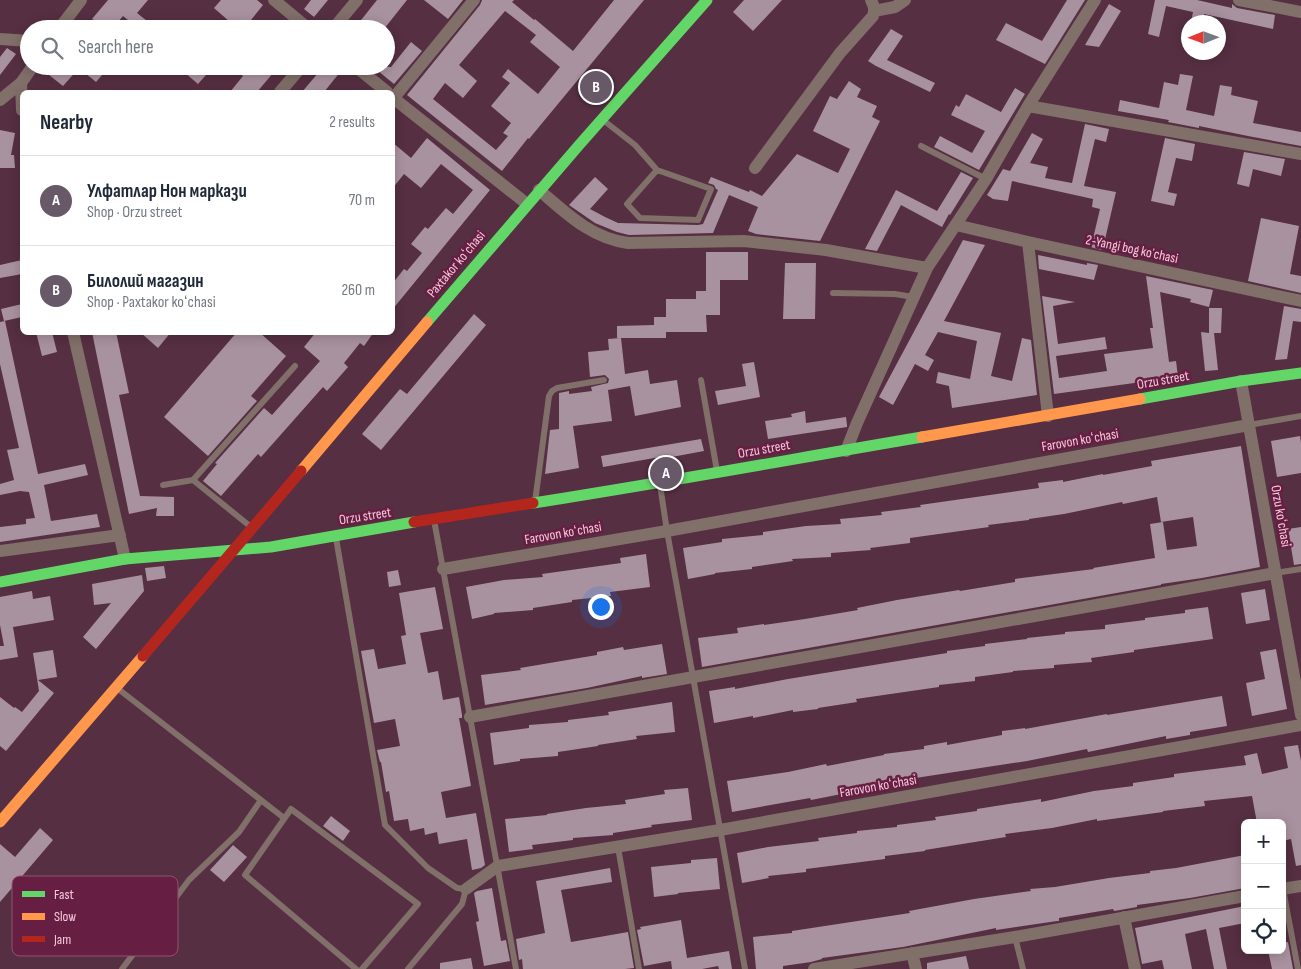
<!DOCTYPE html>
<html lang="en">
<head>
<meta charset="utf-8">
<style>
  body { margin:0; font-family:"Sofia Sans Condensed",sans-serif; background:#f6f6f7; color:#1f2937 }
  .controls { position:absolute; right:15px; bottom:15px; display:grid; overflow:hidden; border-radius:8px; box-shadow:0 2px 12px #0003 }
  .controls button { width:45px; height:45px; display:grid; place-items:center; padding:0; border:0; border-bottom:1px solid #e0e1e3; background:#fff; color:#1f2937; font:25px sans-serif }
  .compass { position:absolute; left:1181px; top:15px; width:45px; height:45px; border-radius:50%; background:#fff; box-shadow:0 2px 12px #0003; rotate:269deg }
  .you { position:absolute; left:600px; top:606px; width:18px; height:18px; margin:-12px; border:4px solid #fff; border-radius:50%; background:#1a73e8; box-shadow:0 0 0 8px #1a73e833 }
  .badge { display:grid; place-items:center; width:32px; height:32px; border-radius:50%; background:#675968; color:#fff; font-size:16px; font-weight:700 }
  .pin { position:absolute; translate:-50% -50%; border:2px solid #fff; box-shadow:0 1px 5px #0006 }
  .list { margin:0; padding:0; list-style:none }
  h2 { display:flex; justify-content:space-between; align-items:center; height:65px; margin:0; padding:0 20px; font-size:21px }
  h2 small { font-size:16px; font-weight:400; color:#747a83 }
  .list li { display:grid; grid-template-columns:32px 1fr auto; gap:15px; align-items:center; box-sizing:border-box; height:90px; padding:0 20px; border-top:1px solid #e0e1e3 }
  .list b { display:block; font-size:19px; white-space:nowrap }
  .list p { margin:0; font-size:16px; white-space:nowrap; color:#747a83 }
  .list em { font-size:16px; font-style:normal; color:#747a83 }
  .icon { flex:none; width:28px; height:28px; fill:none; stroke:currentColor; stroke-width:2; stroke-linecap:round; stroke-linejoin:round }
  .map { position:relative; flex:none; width:1301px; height:969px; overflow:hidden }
  .search { position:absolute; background:#fff; box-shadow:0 2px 12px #0003; left:20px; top:20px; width:375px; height:55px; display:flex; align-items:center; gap:12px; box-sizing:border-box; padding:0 18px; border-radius:28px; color:#747a83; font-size:19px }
  .panel { position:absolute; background:#fff; box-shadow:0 2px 12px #0003; left:20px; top:90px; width:375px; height:245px; border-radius:8px }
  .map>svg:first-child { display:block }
</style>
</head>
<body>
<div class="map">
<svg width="1301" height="969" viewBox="0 0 1301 969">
  <rect width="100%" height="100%" fill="#562f42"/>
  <path fill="#a9929f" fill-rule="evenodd" d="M108 0H148L137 13 157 29H139L123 16 112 29H87L94 20 92 19Z
    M221 0H257L263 5 244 29H238L214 8Z
    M311 0H328L314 17 304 9Z
    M377 0H407L384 29H354Z
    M424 0H463L448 19Z
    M482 0H514L512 2 534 20 535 19 573 51 614 0H644L548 116 529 139 528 138 502 171 407 95 480 5ZM505 11 536 35 530 42 560 67 538 94 508 69 502 77 510 83 491 106 511 123 503 133 508 136 496 150 433 99 445 83 463 98 477 81 459 65Z
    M744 0H782L753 31 733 12Z
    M1067 0H1085L1045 64 996 40 1006 23 1042 41Z
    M1155 0H1197L1232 8V4L1237 8 1275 15 1273 29 1204 14 1202 22H1191L1193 12 1166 6 1159 37 1148 34Z
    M1109 4 1121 11 1099 47 1085 45Z
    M891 29 903 36 887 60 935 83 930 92 876 66 868 61Z
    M411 42 422 51 394 84 372 66 391 67Z
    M7 48 16 54 0 75V57Z
    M56 66H94L103 74 96 82 79 68 63 86 49 75Z
    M177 66H196L206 75 198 84Z
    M231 66H279L257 92H230L243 76Z
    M324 66H345L324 92H302Z
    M1180 74 1193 76 1186 110 1214 116 1220 85 1232 87 1231 95 1258 101 1253 123 1301 132V146L1248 136 1199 126V128L1168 122 1169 120 1118 111 1120 100 1159 108 1164 82 1178 85Z
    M849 81 861 89 857 97 877 106 872 117 880 121 820 241 756 234 748 231 758 207 729 195 713 233 629 235 617 232 595 223 569 205 595 177 608 189 590 209 605 217 618 223 698 225 703 224 718 190 716 189 714 185 708 183 711 177 749 192 750 190 762 196 797 154 838 173 850 149 813 131 830 96 837 99Z
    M1015 88 1025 94 979 170 934 147 940 136 972 153 985 131 951 115 956 105 959 107 966 94 1001 112Z
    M1085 124 1109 129 1106 142 1095 139 1084 186 1116 192 1103 248 1101 250 1091 247 1100 209 1092 207 1093 199 1012 181 1008 201 993 199 987 195 1003 169 1010 171 1032 133 1043 139 1030 163 1048 167 1045 178 1072 183Z
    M0 130 15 133 11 155H14L15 168H0Z
    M427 138 490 190 392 310V284L404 269 407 271 422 253 411 244 425 227 428 229 446 208 453 214 473 190 441 164 421 188 404 174 392 189V142L411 158Z
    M1165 138 1195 144 1192 161 1176 158 1168 192 1177 194 1174 206 1151 201Z
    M1244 152 1285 159 1281 176 1253 169 1249 187 1237 184Z
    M961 172 973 178 950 215 949 214 942 227 901 205 877 251 865 249 896 190 937 211Z
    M1261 218 1299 226 1290 274 1301 276V293L1248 281Z
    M963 240 985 245 944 321 1001 333 991 376 1012 381 1022 338 1031 340 1037 395 952 408 949 386 936 383 938 372 970 379 977 341 938 332 925 355 934 360 928 371 915 364 893 405 879 397Z
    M706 252H748V280H720V315H706L707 332H666V338H617V326L654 325V317H666V299H696V291H706Z
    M1038 255 1087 265V263L1098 265 1094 280 1039 269Z
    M22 260V274L0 278V265Z
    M785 263H816L815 319H783Z
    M1146 276 1213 290 1209 307 1190 302 1191 299 1160 292 1169 362 1176 361 1178 377 1054 394 1042 296 1075 302 1053 306 1058 344 1105 337 1107 349 1056 356 1059 378 1107 371 1104 354 1153 348 1150 328H1153Z
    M22 304V317L4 321 1 309Z
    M1284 306 1301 309V322L1293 321 1287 359 1275 360Z
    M1209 308H1222L1221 333H1210H1214L1218 370 1205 371 1201 332 1209 333Z
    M474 314 486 325 381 450 362 434 400 389 407 394Z
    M5 321 38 474 85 464 88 475 44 485 51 521 97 514 100 527 0 542V527L26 524V519L35 518 29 492 20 491 0 495V484L14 480 7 450 19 448 0 364V322Z
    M36 332H52L57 352 42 356Z
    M92 332H116L129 393 119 395 140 496 174 497V516H156L157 508 129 514Z
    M140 332H171L158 348Z
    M237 332H259L286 356 251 396 257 401 208 456 164 417Z
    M316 332H374L364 346 360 343 344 363 348 367 327 391 323 387 261 457 258 454 221 496 203 481 217 464 215 463 264 408 272 415 320 361 304 347Z
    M621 338 625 374 648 370 650 384 677 380 681 407 635 416 630 386 608 390 612 421 573 426 579 468 545 474 550 430 559 429V393L569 391V394L592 391 591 387 608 383 609 379 605 375 590 377 588 352 609 350 608 339Z
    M754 362 760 397 718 405 715 391 746 386 742 364Z
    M805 411 806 423 846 417 847 425V427L768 439 765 421 792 417 791 414Z
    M1300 436 1301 443V473L1277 477 1271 441Z
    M701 439 704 451 661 459 660 457 603 467 601 456Z
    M1241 446 1260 567 1202 578 1161 584V585L702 667 698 638 738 633 737 628 764 624V625L805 619 858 610 857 608 897 600 959 590 960 591 1015 582V579L1094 569 1093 568 1155 558 1150 524 1163 522 1167 550 1197 546 1193 517 1161 522 1157 497 1123 504 1122 502 1064 514 1029 519V520L988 525 989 527 910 538V543L870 548 871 550 831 553V557L792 559 793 561 752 567V569L715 573V574L688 579 683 548 722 542V539L763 535V532L806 526 841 524 840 519 882 515 881 512 921 507 920 505 1039 488 1038 483 1063 480V482L1103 474V475L1152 466 1151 461Z
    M1301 527V564L1294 565 1288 529Z
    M646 554 650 587 610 592 611 596 572 600V602L533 608V610L494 613V614L472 619 466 587 504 580 543 577 542 574 621 563 620 558Z
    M164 566 166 578 147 581 145 568Z
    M398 570 401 585 389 587 387 572Z
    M142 575 144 591 96 649 83 637 111 603 94 605 92 584Z
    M435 587 443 629 420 633 428 673 438 671 443 700 459 697 462 715V718H459L471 786 441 792 446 818 476 813 485 865 481 868 472 870 467 839 439 844 437 832 425 835 424 828 410 831 408 819 394 821 389 791 386 792 381 762H380L377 750 400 746 395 719 374 723 361 651 374 649 378 669 406 664 401 636 406 635 399 593Z
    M1265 589 1270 620 1246 624 1241 593Z
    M32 591 33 599 50 596 54 620 13 627 18 657 0 660V646H4L0 625V597Z
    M1208 607 1213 639 1134 650V652L1091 658 1092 662 1054 665V668L1013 671V672L975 677V681L939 685V687L856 699 857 702 818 708V709L793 712V710L753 718V716L714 723 709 691 735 687V689L788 679 947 653V651L985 646V644L1027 639V638L1065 634V632L1105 629V625L1145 620V618L1185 613V610Z
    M662 644 667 674 642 678V676L587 688 485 705 481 675 521 670 520 668 597 655V652L623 647 624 650Z
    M1276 649 1287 709 1252 716 1246 683 1265 679 1260 652Z
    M53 650 57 677 38 680 54 693 6 751 0 746V697L14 708 15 707 22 712 39 691 33 653Z
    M1222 696 1227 726 1190 732V735L1166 739V736L1088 752 1087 749 1027 761 909 779 910 783 877 787 811 800 810 798 732 812 727 781 788 772 826 764 827 766 884 755V754L924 749V746L947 742V745L1002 735V731L1025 728V729L1107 714V715Z
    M672 702 675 732 636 736 637 739 598 745V746L558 752V756L520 759V761L494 765 490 733 529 728V725L568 722V720L609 715 608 712Z
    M1298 745 1301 761V865L1296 866 1291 839 1282 841V823H1257L1252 796 1204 801 1205 806 1163 811V812L1097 821V819L1052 828 1005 834 1006 837 925 850V851L885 856V859L806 869V872L768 876 769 878 742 883 737 853 768 847 819 841 818 838 857 833V831L897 827V825L936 820 935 817 977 811V809L1041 799V802L1094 791 1133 786V783L1174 777V774L1246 765 1244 756 1257 753 1262 774 1288 768 1284 747Z
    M688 788 692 820 651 825 652 827 613 833V835L573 838V840L532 845 533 849 509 852 505 819 547 815V814L586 808 626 804 625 800 665 794 664 790Z
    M331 816 350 831 343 841 323 826Z
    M40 828 53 840 0 902V844L15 857Z
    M233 845 247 857 224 882 210 870Z
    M1245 855V888L1190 898 1137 905V907L1120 910 1114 911 1113 909 1059 918V921H1057L996 930V928L903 947 822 958V959L811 962 783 966V969H756L753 937 792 933V931L910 913 909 911 974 899 1031 891 1030 889 1055 887 1109 878 1150 873V871L1176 868Z
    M717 858 720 889 678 893V894L654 897 651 867 691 863V860Z
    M610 868 612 882 561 890 571 942 628 932 634 968 625 969H523L522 959 519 960 516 939 545 933 536 881Z
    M492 888 501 941 506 940 510 961 484 966 476 922 479 921 474 893 477 891Z
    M1245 906V923L1219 928 1227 969H1214L1206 929 1185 934 1192 969H1164L1162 960 1142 964 1135 928Z
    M681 920 687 958 729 951 732 969H719L718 966 702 969H672L671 961 644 966 637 930 641 929 640 927Z
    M1288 942 1293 969H1272L1268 950H1282V943Z
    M966 956 969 969H927V963Z
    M471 958 473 969H440V963Z"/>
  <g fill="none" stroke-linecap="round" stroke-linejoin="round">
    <path stroke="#816f69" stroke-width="6" d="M603 120 635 145 657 170 627 204 640 218 698 220 711 189 657 170
      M921 146 986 179
      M833 293 895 294 913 297
      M701 380 717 471
      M1249 425 1301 416
      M163 485 193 480
      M660 485 667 531 745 969
      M535 502 549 396 552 391 557 388 604 380
      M434 520 516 969
      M251 527 193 480 295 366
      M336 538 385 825 428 868 457 888 466 889 462 904 408 969
      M1275 573 1301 569
      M117 688 284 818
      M618 847 639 969
      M1283 889 1298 969
      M1015 937 1023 969
      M122 969 189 880 239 832 261 800
      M356 969 245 875 291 809 418 904 362 969"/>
    <path stroke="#816f69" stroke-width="12" d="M274 0 309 29
      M1239 0 1301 12
      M874 11 895 7 905 0
      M59 29 81 0
      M333 29 357 0
      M0 39 29 41
      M355 66 387 92
      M21 83 22 110
      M280 92 302 66
      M392 97 527 204
      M0 100 21 83 33 66
      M392 100 474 0
      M1028 106 1301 154
      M755 168 840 53 873 16C875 9 874 6 871 0
      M539 190C567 214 591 238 628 243L744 241 826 250 927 268
      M956 225 1028 242 1301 301
      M1028 242 1048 416
      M73 332 125 559
      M1241 381 1301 715
      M846 451 857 423 927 268 986 179 1028 106 1095 0
      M0 551 120 535
      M443 569 667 531 1249 425
      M470 717 1275 573
      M466 889 498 866 720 830 1301 725
      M1282 889 1301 886
      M1124 917 1135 969
      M912 953 916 969
      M814 969 1015 937 1245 896"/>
    <path stroke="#63d668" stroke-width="11" d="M427 322 580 144 707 0
      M1140 399 1241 381 1301 373
      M533 503C663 483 792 459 922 437
      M0 582 125 559 271 547 414 522"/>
    <path stroke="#ff974d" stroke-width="11" d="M922 437 1140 399
      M301 471 427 322
      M0 822 143 656"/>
    <path stroke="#b3261e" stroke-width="11" d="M414 522 533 503
      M143 656 301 471"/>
  </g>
  <g text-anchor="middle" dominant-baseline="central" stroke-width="5" stroke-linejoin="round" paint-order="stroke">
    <g font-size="14" fill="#f6cadb" stroke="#661f42">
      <text transform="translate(1132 249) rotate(12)">2-Yangi bog koʼchasi</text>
      <text transform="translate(456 264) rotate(-50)">Paxtakor koʻchasi</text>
      <text transform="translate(1163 380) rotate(-10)">Orzu street</text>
      <text transform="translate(1080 440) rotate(-10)">Farovon koʻchasi</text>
      <text transform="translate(764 449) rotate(-10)">Orzu street</text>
      <text transform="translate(365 516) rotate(-9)">Orzu street</text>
      <text transform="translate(1281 516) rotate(80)">Orzu koʻchasi</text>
      <text transform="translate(563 533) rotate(-10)">Farovon koʻchasi</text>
      <text transform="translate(878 786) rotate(-10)">Farovon koʻchasi</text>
    </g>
  </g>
  <rect x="12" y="876" width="166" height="80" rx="8" fill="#661f42" stroke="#915270" stroke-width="1"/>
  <rect x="22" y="891" width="23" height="6" fill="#63d668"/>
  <rect x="22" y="913" width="23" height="7" fill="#ff974d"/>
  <rect x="22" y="936" width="23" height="6" fill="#b3261e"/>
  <g font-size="14" fill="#f6cadb">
    <text x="54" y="899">Fast</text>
    <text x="54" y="921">Slow</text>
    <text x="54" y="944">Jam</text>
  </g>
</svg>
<div class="controls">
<button>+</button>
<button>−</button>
<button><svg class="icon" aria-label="locate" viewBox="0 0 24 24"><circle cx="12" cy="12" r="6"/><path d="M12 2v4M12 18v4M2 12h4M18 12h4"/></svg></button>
</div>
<svg class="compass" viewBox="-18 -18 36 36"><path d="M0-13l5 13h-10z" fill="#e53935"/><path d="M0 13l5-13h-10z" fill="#747a83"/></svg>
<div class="you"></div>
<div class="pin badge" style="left:666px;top:473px">A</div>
<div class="pin badge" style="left:596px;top:87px">B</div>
<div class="search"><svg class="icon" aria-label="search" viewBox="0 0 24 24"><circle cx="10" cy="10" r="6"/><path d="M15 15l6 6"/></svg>Search here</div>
<section class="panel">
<h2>Nearby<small>2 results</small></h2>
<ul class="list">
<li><span class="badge">A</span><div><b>Улфатлар Нон маркази</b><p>Shop · Orzu street</p></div><em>70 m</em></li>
<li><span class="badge">B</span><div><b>Билолий магазин</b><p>Shop · Paxtakor koʻchasi</p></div><em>260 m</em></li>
</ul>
</section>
</div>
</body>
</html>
